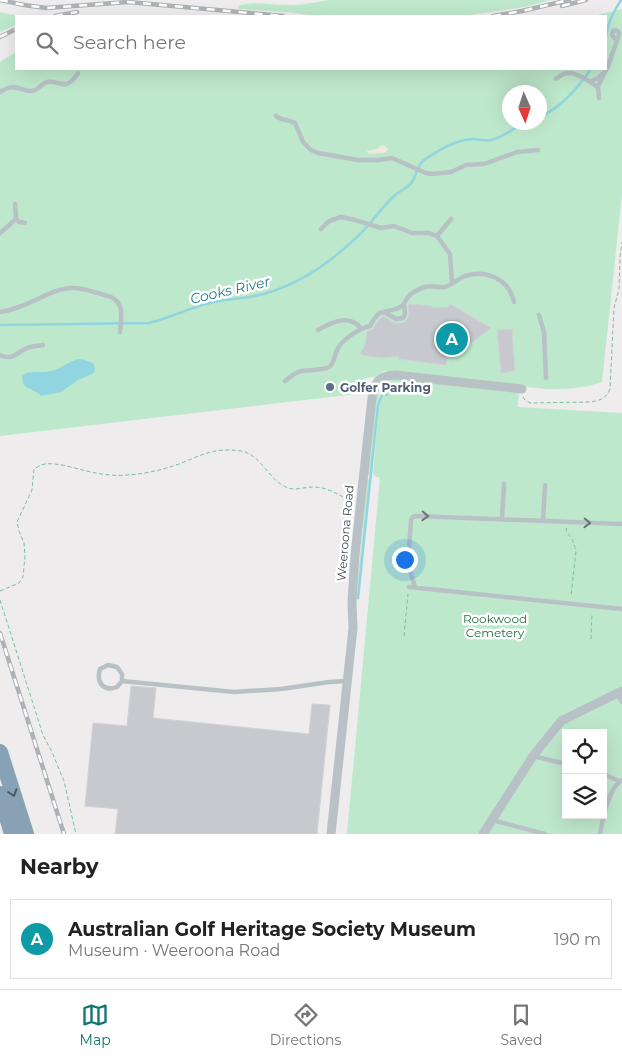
<!DOCTYPE html>
<html lang="en">
<head>
<meta charset="utf-8">
<style>
  body { margin:0; font-family:Montserrat,sans-serif; background:#f2f2f2; color:#222 }
  .controls { position:absolute; right:15px; bottom:15px; display:grid; overflow:hidden; border-radius:0px; box-shadow:0 5px 20px #0002 }
  .controls button { width:45px; height:45px; display:grid; place-items:center; padding:0; border:0; border-bottom:1px solid #e0e0e0; background:#fff; color:#222; font:25px sans-serif }
  .compass { position:absolute; left:502px; top:85px; width:45px; height:45px; border-radius:50%; background:#fff; box-shadow:0 5px 20px #0002; rotate:177deg }
  .you { position:absolute; left:404px; top:559px; width:18px; height:18px; margin:-12px; border:4px solid #fff; border-radius:50%; background:#1a73e8; box-shadow:0 0 0 8px #1a73e833 }
  .badge { display:grid; place-items:center; width:32px; height:32px; border-radius:50%; background:#0f766e; color:#fff; font-size:16px; font-weight:700 }
  .pin { position:absolute; translate:-50% -50%; border:2px solid #fff; box-shadow:0 1px 5px #0006 }
  .list { margin:0; padding:0; list-style:none }
  h2 { display:flex; justify-content:space-between; align-items:center; height:65px; margin:0; padding:0 20px; font-size:21px }
  h2 small { font-size:16px; font-weight:400; color:#767676 }
  .list li { display:grid; grid-template-columns:32px 1fr auto; gap:15px; align-items:center; box-sizing:border-box; height:80px; margin:0 10px 10px; padding:0 10px; border:1px solid #e0e0e0; border-radius:0px }
  .list b { display:block; font-size:19px; white-space:nowrap }
  .list p { margin:0; font-size:16px; white-space:nowrap; color:#767676 }
  .list em { font-size:16px; font-style:normal; color:#767676 }
  .icon { flex:none; width:28px; height:28px; fill:none; stroke:currentColor; stroke-width:2; stroke-linecap:round; stroke-linejoin:round }
  .map { position:relative; flex:none; width:622px; height:834px; overflow:hidden }
  .search { position:absolute; background:#fff; box-shadow:0 5px 20px #0002; left:15px; right:15px; top:15px; height:55px; display:flex; align-items:center; gap:12px; box-sizing:border-box; padding:0 18px; border-radius:0px; color:#767676; font-size:19px }
  .sheet { height:155px; background:#fff }
  nav { display:flex; justify-content:space-around; align-items:center; box-sizing:border-box; height:70px; border-top:1px solid #e0e0e0; background:#fff; font-size:14px; color:#767676 }
  nav a { display:grid; justify-items:center; gap:2px }
  nav .on { color:#0f766e }
  .map>svg:first-child { display:block }
</style>
</head>
<body>
<div class="map">
<svg width="622" height="834" viewBox="0 0 622 834">
  <rect width="100%" height="100%" fill="#eeecec"/>
  <path fill="#bee8cb" fill-rule="evenodd" d="M328 0H550L525 7 462 16H320L286 12 239 9 238 6C254 0 275 6 292 5 304 5 316 2 328 0Z
    M622 9V194L602 382C581 389 567 389 545 389L384 371 375 377 366 378 364 393 0 436V62L16 52V69H606V16H592ZM510 92H540V122H510Z
    M0 12 18 16H16V25L0 32Z
    M394 379 519 393 518 407 622 413V834H347L380 478 376 477 373 473 379 404 384 394 387 396V394L385 393 387 388V385L382 384 387 381ZM566 733H603V815H566Z
    M378 389 379 399 377 403 370 473 368 475V478L370 481 358 587H357L375 402Z"/>
  <path fill="#eee8dd" d="M382 145 387 147 388 150 384 153H379L369 154 367 152V151L377 149Z"/>
  <path fill="#90d5e0" d="M79 359 85 360 93 363 95 368 94 373 78 380 61 392 41 396C39 394 37 392 34 391 26 386 23 388 22 376L26 373C34 371 43 373 51 371 61 369 68 361 79 359Z"/>
  <g fill="none" stroke-linecap="round" stroke-linejoin="round">
    <path stroke="#90d5e0" stroke-width="2.5" d="M606 36C609 20 613 13 621 0
      M540 117C562 107 578 88 591 69
      M0 325 149 323C170 318 189 308 210 303 224 299 240 299 255 296 294 288 330 263 358 236 371 224 381 208 394 196 399 191 407 189 412 182 417 175 416 166 424 160 439 150 455 140 473 139 479 139 485 141 491 140 504 137 514 128 525 122
      M358 598 378 405 383 392 387 395"/>
  </g>
  <path fill="#c7c9ce" stroke="#d0d2d7" d="M410 304 432 306V308L448 307 450 304 491 328 470 344 448 352 446 365 398 359 399 356 383 358 368 356 360 354 365 345 367 331 373 329 379 320 383 316 395 323H402L405 322 409 315 408 305Z
    M512 329 515 371 501 373 497 330Z
    M131 686 156 688 153 718 309 734 312 704 330 705 317 834H115L118 809 85 806 93 723 127 726Z"/>
  <g fill="none" stroke-linecap="round" stroke-linejoin="round">
    <path stroke="#7ac199" stroke-width="1" stroke-dasharray="4 2.5" stroke-linecap="butt" d="M523 397 525 400 530 403 589 402C599 401 606 399 610 389L614 308 619 289 620 257 622 242
      M567 528 566 530 573 541 576 551 571 596
      M0 591 19 583 23 577 25 556 24 543 19 531 17 522 32 490 34 469C36 468 39 466 41 465 54 460 82 471 96 473 106 475 117 476 127 475 145 474 162 470 179 464 202 455 214 447 241 451 260 454 267 477 284 486 293 492 303 487 313 487 328 487 339 495 352 502
      M0 600 43 735 52 752 64 781 76 834
      M404 636 408 594
      M591 639 592 613"/>
    <path stroke="#b8c1c6" stroke-width="4.5" d="M556 79C560 76 563 73 568 73 575 72 594 83 598 88
      M590 82 598 78 603 73
      M0 92C6 88 12 86 18 88 22 89 26 91 30 91 38 92 40 84 47 82 61 80 65 93 78 73
      M599 98 598 86 608 66 619 35V32L616 30 613 31 612 35 617 41
      M276 116C282 121 288 119 295 123L303 142 311 150 318 153 358 160H379L392 158 426 173 432 174 451 172 466 165 484 164 517 152 538 150
      M15 204 16 219 19 222 25 223
      M321 229 328 222 332 220 341 217 355 220 381 228 394 226 412 233H429L437 236 450 254 452 283
      M0 233 16 219
      M437 236 451 219
      M0 312C6 311 13 309 19 307 37 301 54 288 73 288 86 288 99 294 111 297 125 304 121 318 120 332
      M384 312 396 319 403 318 405 314 404 304
      M539 315 544 332 546 378
      M318 330C332 322 348 314 361 328
      M0 355C14 361 15 353 27 348 32 346 38 346 43 345
      M285 381C290 377 295 372 302 371 310 369 321 371 329 367 335 363 334 355 337 350 341 340 360 328 370 326 373 321 375 316 380 313 387 310 395 311 402 306 405 303 406 299 409 296 413 291 419 289 425 287 432 285 438 288 445 287 452 285 458 279 465 276 486 269 509 279 514 302
      M502 519 504 484
      M543 521 545 485
      M409 587 622 609
      M415 587 408 564 411 520 413 517 416 516 622 524
      M122 681V674L117 667 108 665 100 669C96 682 103 692 117 687L122 681 234 692 281 689 329 682 347 681
      M617 693 622 702
      M533 756 566 764
      M603 774 619 781
      M492 820 545 834
      M600 834C603 819 608 788 622 780"/>
    <path stroke="#b8c1c6" stroke-width="9" d="M331 834 353 628 352 602 355 555 372 398C375 382 378 376 395 375L522 389
      M483 834 533 756 561 721 622 691"/>
    <path stroke="#89a1b5" stroke-width="16" d="M0 752 26 834
      M0 794 12 834"/>
    <defs>
      <path id="rail" d="M0 0 24 5 46 8 128 2 283 16
        M562 6 586 0
        M55 16 77 12
        M493 16 522 11 569 0
        M0 37 16 29
        M0 633 64 834"/>
    </defs>
    <use href="#rail" stroke="#aeb1b5" stroke-width="4.5"/>
    <use href="#rail" stroke="#fff" stroke-width="2.5" stroke-dasharray="8" stroke-linecap="butt"/>
  </g>
  <defs><path id="oneway-chevron" d="M-2-3.5L2.5 0L-2 3.5" fill="none" stroke-width="1.6" stroke-linecap="round" stroke-linejoin="round" transform="scale(1.25)"/></defs>
  <g stroke="#687278">
    <use href="#oneway-chevron" transform="translate(425 516) rotate(2)"/>
    <use href="#oneway-chevron" transform="translate(587 523) rotate(2)"/>
  </g>
  <use stroke="#4d5860" href="#oneway-chevron" transform="translate(13 793) rotate(72)"/>
  <circle fill="#5c6f8a" stroke="#fff" stroke-width="2" cx="330" cy="387" r="5"/>
  <g text-anchor="middle" dominant-baseline="central" stroke-width="5" stroke-linejoin="round" paint-order="stroke">
    <g font-size="12" font-weight="bold" fill="#4e5e75" stroke="#fff" text-anchor="start">
      <text x="340" y="387">Golfer Parking</text>
    </g>
    <g font-size="12" fill="#465056" stroke="#fff">
      <text transform="translate(345 533) rotate(-85)">Weeroona Road</text>
    </g>
    <g font-size="12" fill="#216e42" stroke="#fff">
      <text x="495" y="618">Rookwood<tspan x="495" dy="14">Cemetery</tspan></text>
    </g>
    <g font-size="14" font-style="italic" fill="#1c7d8c" stroke="#fff">
      <text transform="translate(230 290) rotate(-13)">Cooks River</text>
    </g>
  </g>
</svg>
<div class="controls">
<button><svg class="icon" aria-label="locate" viewBox="0 0 24 24"><circle cx="12" cy="12" r="6"/><path d="M12 2v4M12 18v4M2 12h4M18 12h4"/></svg></button>
<button><svg class="icon" aria-label="layers" viewBox="0 0 24 24"><path d="M12 4l9 5-9 5-9-5zM3 14l9 5 9-5"/></svg></button>
</div>
<svg class="compass" viewBox="-18 -18 36 36"><path d="M0-13l5 13h-10z" fill="#e53935"/><path d="M0 13l5-13h-10z" fill="#767676"/></svg>
<div class="you"></div>
<div class="pin badge" style="left:452px;top:339px;background:#0f9aa8">A</div>
<div class="search"><svg class="icon" aria-label="search" viewBox="0 0 24 24"><circle cx="10" cy="10" r="6"/><path d="M15 15l6 6"/></svg>Search here</div>
</div>
<section class="sheet">
<h2>Nearby<small></small></h2>
<ul class="list">
<li><span class="badge" style="background:#0f9aa8">A</span><div><b>Australian Golf Heritage Society Museum</b><p>Museum · Weeroona Road</p></div><em>190 m</em></li>
</ul>
</section>
<nav>
<a class="on"><svg class="icon" aria-label="map" viewBox="0 0 24 24"><path d="M3 6l6-2 6 2 6-2v14l-6 2-6-2-6 2zM9 4v14M15 6v14"/></svg>Map</a>
<a><svg class="icon" aria-label="directions" viewBox="0 0 24 24"><path d="M12 3l9 9-9 9-9-9zM9 14v-3h6M13 9l2 2-2 2"/></svg>Directions</a>
<a><svg class="icon" aria-label="saved" viewBox="0 0 24 24"><path d="M7 4h10v16l-5-4-5 4z"/></svg>Saved</a>
</nav>
</body>
</html>
